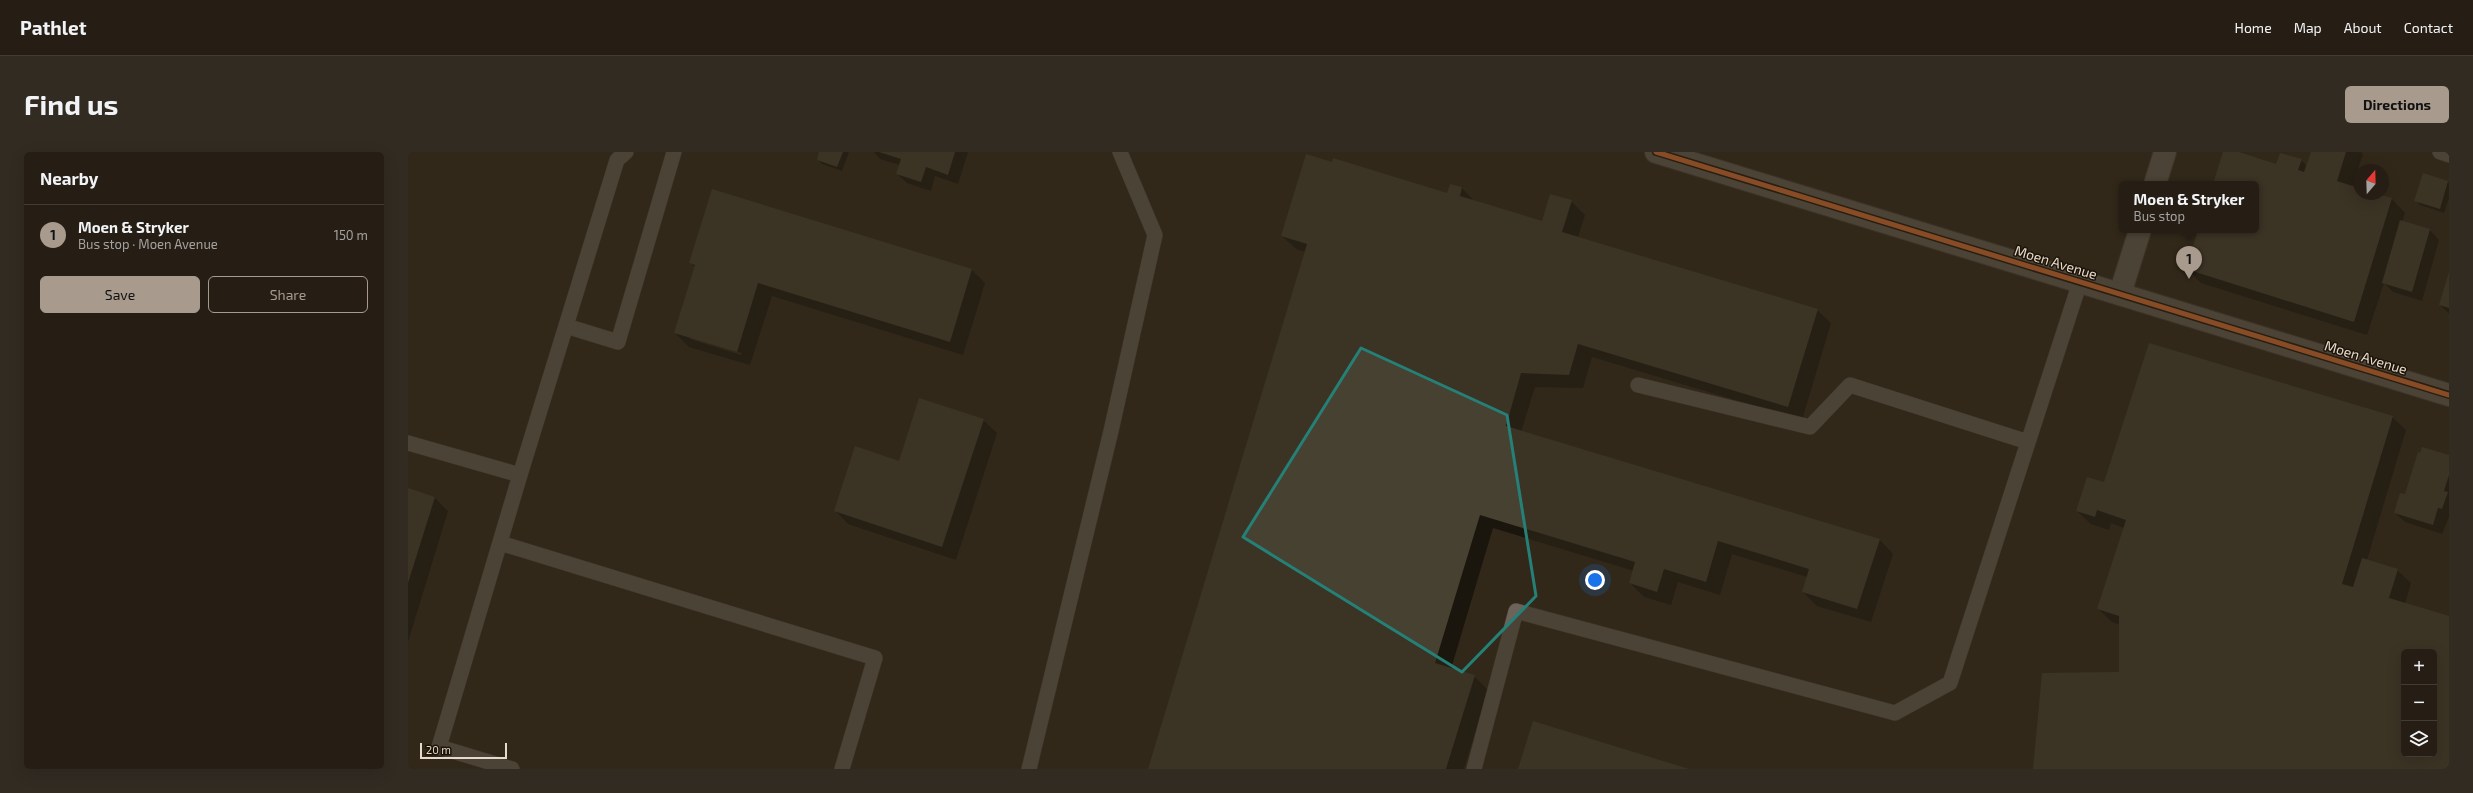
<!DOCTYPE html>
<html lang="en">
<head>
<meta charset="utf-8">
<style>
  body { margin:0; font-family:"Exo 2",sans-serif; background:#322b22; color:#f1f3f6 }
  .controls { position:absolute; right:12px; bottom:12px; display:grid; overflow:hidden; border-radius:6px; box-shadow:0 4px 16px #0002 }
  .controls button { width:36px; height:36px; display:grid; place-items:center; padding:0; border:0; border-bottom:1px solid #423c34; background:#261e14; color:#f1f3f6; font:20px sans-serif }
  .compass { position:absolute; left:1945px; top:12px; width:36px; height:36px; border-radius:50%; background:#261e14; box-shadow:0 4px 16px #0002; rotate:19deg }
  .scale { position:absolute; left:12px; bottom:10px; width:87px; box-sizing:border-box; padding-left:4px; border:2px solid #e7d9cb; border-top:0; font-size:11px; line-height:14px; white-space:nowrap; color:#e7d9cb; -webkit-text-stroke:3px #1d1409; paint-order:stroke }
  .you { position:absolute; left:1187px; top:428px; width:14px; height:14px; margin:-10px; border:3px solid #fff; border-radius:50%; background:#1a73e8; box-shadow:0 0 0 6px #1a73e833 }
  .badge { display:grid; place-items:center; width:26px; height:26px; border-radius:50%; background:#a89b8d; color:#111; font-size:13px; font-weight:700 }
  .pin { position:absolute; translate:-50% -33px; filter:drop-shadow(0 1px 2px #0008) }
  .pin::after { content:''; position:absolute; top:21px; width:14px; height:12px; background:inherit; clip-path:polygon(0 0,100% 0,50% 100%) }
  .popup { position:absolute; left:1711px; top:29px; width:140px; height:52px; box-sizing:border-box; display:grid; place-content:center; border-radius:6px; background:#261e14; filter:drop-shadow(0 1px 3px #0005); font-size:13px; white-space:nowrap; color:#a4a2a0 }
  .popup b { font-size:15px; color:#f1f3f6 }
  .popup::after { content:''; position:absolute; left:50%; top:100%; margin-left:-8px; border:8px solid transparent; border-top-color:#261e14 }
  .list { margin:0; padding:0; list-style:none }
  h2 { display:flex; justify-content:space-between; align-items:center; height:52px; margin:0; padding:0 16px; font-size:17px }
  h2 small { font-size:13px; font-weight:400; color:#a4a2a0 }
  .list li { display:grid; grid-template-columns:26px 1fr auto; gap:12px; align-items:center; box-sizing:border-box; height:60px; padding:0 16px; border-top:1px solid #423c34 }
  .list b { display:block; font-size:15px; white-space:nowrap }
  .list p { margin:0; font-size:13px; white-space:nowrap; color:#a4a2a0 }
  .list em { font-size:13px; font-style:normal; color:#a4a2a0 }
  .actions { display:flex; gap:8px; padding:12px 16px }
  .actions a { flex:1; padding:9px 0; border:1px solid #a89b8d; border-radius:6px; text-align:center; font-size:14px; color:#a89b8d }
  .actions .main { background:#a89b8d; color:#111 }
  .icon { flex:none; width:22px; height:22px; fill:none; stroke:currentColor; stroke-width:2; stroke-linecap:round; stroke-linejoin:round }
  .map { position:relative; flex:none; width:2041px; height:617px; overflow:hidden; border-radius:6px }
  header { display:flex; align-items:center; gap:24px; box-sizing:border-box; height:56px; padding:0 20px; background:#261e14; border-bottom:1px solid #423c34 }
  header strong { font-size:19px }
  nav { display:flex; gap:22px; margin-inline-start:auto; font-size:14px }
  .intro { display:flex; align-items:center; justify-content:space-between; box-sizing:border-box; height:96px; padding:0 24px }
  h1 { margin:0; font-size:28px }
  .button { padding:10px 18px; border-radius:6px; background:#a89b8d; color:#111; font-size:14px; font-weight:700 }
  main { display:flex; gap:24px; padding:0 24px }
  aside { flex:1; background:#261e14; border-radius:6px; box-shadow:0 4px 16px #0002 }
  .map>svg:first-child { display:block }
</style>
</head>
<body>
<header>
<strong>Pathlet</strong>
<nav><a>Home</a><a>Map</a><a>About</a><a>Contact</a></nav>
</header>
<div class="intro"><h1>Find us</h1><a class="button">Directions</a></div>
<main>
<aside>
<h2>Nearby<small></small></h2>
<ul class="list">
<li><span class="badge">1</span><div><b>Moen &amp; Stryker</b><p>Bus stop · Moen Avenue</p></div><em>150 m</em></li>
</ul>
<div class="actions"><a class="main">Save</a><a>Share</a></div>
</aside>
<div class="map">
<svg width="2041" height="617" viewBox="0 0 2041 617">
  <rect width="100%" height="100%" fill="#32281a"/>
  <path fill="#0007" fill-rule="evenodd" d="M412 0H441L434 19 414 12 410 8Z
    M466 0H560L550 32 527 24 523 39 499 31 489 22 492 13 472 7Z
    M1816 0H1828L1869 13 1893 8 1899 14 1904 0H1953L1955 2 1944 35 1951 37V42H1966L1984 47 1997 61 1994 70 2022 78 2031 88 2014 149 1985 140 1976 131 1959 183 1793 131 1779 117 1791 78H1848V32H1806Z
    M2015 22 2041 31V46L2036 61 2012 53 2007 48Z
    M1043 33 1054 36 1067 50 1134 70 1163 49 1177 63 1170 85 1409 158 1423 171 1394 268 1184 205 1175 236 1127 235 1113 280 1472 388 1485 402 1463 470 1409 454 1395 440 1399 425 1324 402 1312 443 1270 430 1263 453 1236 445 1222 431 1226 419 1085 376 1043 517 1066 524 1080 538 1056 617H741L898 100 888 97 874 84 1040 42Z
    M282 110 563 117 577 131 555 203 364 144 342 213 281 195 267 181 287 115ZM282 185 334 201 333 203 282 187Z
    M2041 122V162L2032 153Z
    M1984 265 1998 278 1959 408 1989 418 2003 431 1997 452 2041 465V617H1627L1712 521V473L1704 470 1690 457 1716 376 1703 371 1701 378 1683 372 1669 359 1697 331ZM1996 500H2026V602H1996Z
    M575 268 589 281 548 408 440 372 427 358 491 310Z
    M2013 302 2041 304V365L2034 382 1997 370 1987 361 1997 343Z
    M0 337 26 345 40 359 0 490Z"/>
  <path fill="#474132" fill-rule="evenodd" d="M411 0H435L429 15 409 8Z
    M471 0H547L540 23 518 15 513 30 488 22 493 7Z
    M1815 0H1831L1868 12 1872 1 1894 7 1890 18 1896 20 1903 0H1938L1929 29 1951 36V42H1970L1984 46 1946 170 1778 117 1790 78H1848V32H1805Z
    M898 2 924 10 925 6 1039 41 1042 32 1054 35 1052 44 1134 69 1142 42 1164 48 1154 80 1410 157 1380 255 1170 192 1161 223 1113 221 1098 274 1472 387 1449 457 1394 440 1401 417 1310 389 1298 430 1256 417 1249 440 1221 431 1227 410 1072 363 1027 511 1067 523 1038 617H740L899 92 873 84Z
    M2015 21 2040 29 2032 57 2006 49Z
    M304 37 564 117 542 190 350 131 329 200 266 181 287 113 281 111Z
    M1992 68 2022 77 2004 140 1974 131Z
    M2041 120V156L2031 153Z
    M1741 191 1985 264 1934 432 1945 435 1954 406 1990 417 1981 446 2041 464V617H1625L1634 521 1711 520V464L1689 457 1718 368 1689 358 1687 365 1668 359 1679 325 1696 330ZM1996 500H2026V602H1996Z
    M511 246 576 267 534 395 426 359 447 294 491 309Z
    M2014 295 2041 303V323L2036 339 2040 340 2034 357 2030 356 2025 373 1986 361 1992 341 1997 342 2010 300 2012 301Z
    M0 336 27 345 0 431Z
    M1125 569 1281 617H1110Z"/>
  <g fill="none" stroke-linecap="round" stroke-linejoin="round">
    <defs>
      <path id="service" d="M2032 0 2041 3
        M158 174 210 190 266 0
        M1230 233 1402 275 1442 233 1620 290
        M0 291 112 323 209 8 218 0
        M92 391 467 506 434 617
        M104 617 31 595 112 323
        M621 617 703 279 747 83 712 0
        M1066 617 1108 459 1487 561 1542 531 1672 130"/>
      <path id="minor" d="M1747 32 1757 0
        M1712 142 1732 78"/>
      <path id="tertiary" d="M1248 0 2041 243"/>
    </defs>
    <use href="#service" stroke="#4b4237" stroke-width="16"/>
    <use href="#minor" stroke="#4b4237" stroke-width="24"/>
    <use href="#tertiary" stroke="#4b4237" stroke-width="24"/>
    <use href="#service" stroke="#6c645a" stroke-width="15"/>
    <use href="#minor" stroke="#6c645a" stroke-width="22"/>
    <use href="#tertiary" stroke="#6c645a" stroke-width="22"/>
    <defs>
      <path id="cycleway" d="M1248 0 2041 243"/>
    </defs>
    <use href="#cycleway" stroke="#1d1409" stroke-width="8"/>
    <use href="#cycleway" stroke="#f07635" stroke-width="5"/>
  </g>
  <path d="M0 0H2041V617H0ZM953 196 1099 263 1128 444 1054 520 835 385Z" fill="#32281a" fill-opacity=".55" fill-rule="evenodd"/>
  <path fill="none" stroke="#258077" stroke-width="3" stroke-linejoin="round" d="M953 196 1099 263 1128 444 1054 520 835 385Z"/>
  <g text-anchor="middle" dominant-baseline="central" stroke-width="3" stroke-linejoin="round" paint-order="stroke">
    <g font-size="14" fill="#e7d9cb" stroke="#1d1409">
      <text transform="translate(1648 110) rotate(17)">Moen Avenue</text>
      <text transform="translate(1958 205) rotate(17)">Moen Avenue</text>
    </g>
  </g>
</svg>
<div class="controls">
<button>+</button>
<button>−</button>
<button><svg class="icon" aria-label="layers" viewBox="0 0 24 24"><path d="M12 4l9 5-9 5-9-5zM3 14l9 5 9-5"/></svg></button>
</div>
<svg class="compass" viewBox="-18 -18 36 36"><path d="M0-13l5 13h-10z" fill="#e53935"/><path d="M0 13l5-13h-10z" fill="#a4a2a0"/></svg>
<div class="scale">20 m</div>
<div class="you"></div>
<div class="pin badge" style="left:1781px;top:127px">1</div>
<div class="popup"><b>Moen &amp; Stryker</b>Bus stop</div>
</div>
</main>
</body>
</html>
